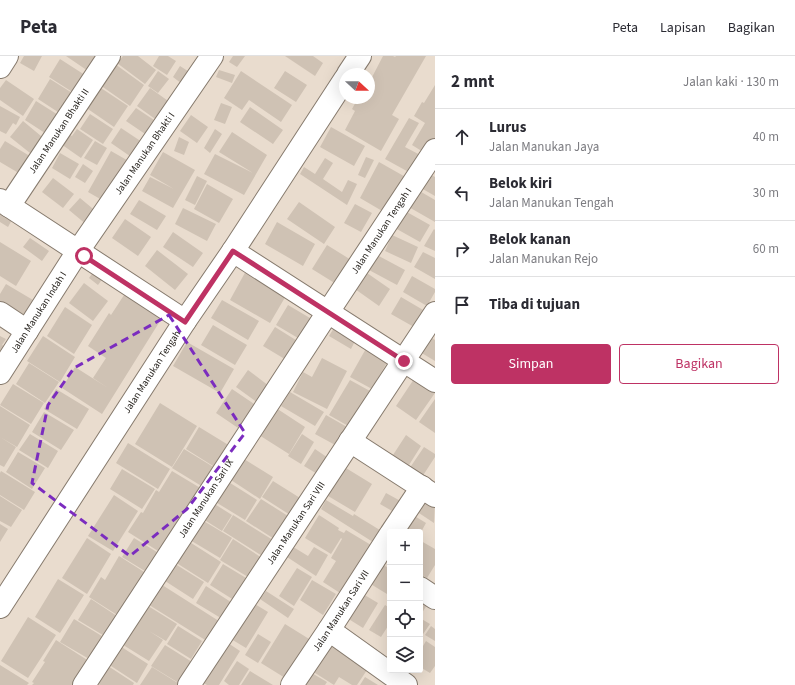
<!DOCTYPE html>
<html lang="id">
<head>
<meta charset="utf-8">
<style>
  body { margin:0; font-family:"Source Sans 3",sans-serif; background:#f2f2f3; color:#2b2b33 }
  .controls { position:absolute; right:12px; bottom:12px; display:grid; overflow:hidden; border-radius:4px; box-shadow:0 4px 16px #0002 }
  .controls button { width:36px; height:36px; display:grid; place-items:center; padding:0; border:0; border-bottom:1px solid #e1e1e2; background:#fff; color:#2b2b33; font:20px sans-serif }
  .compass { position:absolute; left:339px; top:12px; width:36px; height:36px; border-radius:50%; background:#fff; box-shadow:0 4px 16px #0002; rotate:111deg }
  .stop { position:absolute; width:12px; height:12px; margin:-9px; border:3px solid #be3264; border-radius:50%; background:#fff }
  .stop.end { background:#be3264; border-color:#fff; box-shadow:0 1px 4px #0008 }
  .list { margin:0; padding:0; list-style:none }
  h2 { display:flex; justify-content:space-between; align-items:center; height:52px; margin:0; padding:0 16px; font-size:17px }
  h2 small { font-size:13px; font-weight:400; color:#7c7c81 }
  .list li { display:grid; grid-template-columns:26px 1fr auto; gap:12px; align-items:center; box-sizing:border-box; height:56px; padding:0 16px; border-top:1px solid #e1e1e2 }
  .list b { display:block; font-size:15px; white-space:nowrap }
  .list p { margin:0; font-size:13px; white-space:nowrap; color:#7c7c81 }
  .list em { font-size:13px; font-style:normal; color:#7c7c81 }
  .actions { display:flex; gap:8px; padding:12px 16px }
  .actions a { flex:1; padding:9px 0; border:1px solid #be3264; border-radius:4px; text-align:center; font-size:14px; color:#be3264 }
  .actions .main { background:#be3264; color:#fff }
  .icon { flex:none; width:22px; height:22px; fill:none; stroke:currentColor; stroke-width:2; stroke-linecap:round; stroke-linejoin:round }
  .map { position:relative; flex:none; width:435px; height:629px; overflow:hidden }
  header { display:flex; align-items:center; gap:24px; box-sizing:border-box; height:56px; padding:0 20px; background:#fff; border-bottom:1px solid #e1e1e2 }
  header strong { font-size:19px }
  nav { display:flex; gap:22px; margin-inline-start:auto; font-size:14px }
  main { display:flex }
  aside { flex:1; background:#fff }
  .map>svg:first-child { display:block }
</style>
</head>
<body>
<header>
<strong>Peta</strong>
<nav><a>Peta</a><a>Lapisan</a><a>Bagikan</a></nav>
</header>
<main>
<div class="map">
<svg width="435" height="629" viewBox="0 0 435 629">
  <rect width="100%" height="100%" fill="#e9dcce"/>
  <path fill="#cfc2b4" d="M24 0H42L34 15 20 7Z
    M66 0H102L91 17Z
    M123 0H138L156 14 145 28 117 7Z
    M159 0H168L176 5 167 19 153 10Z
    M233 0H245L237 11 229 6Z
    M285 0H313L323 7 315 20Z
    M383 0H393L395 1 396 0H426L392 59 399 63 381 95 345 74 355 55 352 53 358 42H369V27Z
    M60 3 88 21 77 39 49 21Z
    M115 8 144 29 130 50 100 29Z
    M180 10 194 19 186 31 173 21Z
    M219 14 235 19 232 27 216 21Z
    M158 15 169 23 158 37 148 30Z
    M241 15 292 49 281 66 249 44 242 54 224 42Z
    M285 15 307 29 296 46 274 32Z
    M50 23 77 40 64 60 38 43Z
    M6 24 34 43 23 60 0 44V32Z
    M435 29V87L428 99 412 89 425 67 414 60 422 46 424 47Z
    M98 30 128 50 114 71 85 51Z
    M150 32 171 47 158 65 137 50Z
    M36 45 63 62 51 81 25 64Z
    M221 47 232 51 225 68 214 64Z
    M0 50 20 61 16 69 13 67 6 78 0 75Z
    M250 51 283 74 273 88 240 66Z
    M136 52 160 68 151 82 126 65Z
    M90 58 113 73 103 88 80 73Z
    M191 59 208 71 197 87 180 75Z
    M409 62 419 67 405 91 424 101 414 119 385 103Z
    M23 65 47 85 35 101 10 81Z
    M331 71 365 90 354 110 320 91Z
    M121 72 148 90 137 105 111 87Z
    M77 73 93 84 81 102 61 88 68 78 72 80Z
    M215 73 222 78 210 97 204 92Z
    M232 76 267 99 244 139 204 118 215 98 253 117 219 96Z
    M179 81 189 86 184 99 174 95Z
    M5 85 33 102 22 119 0 106V93Z
    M95 85 107 92 97 109 84 102Z
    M111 95 132 107 109 148 88 136Z
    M163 96 195 114 173 152 142 135 150 121 174 133 150 119Z
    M60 97 79 108 70 123 52 112Z
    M366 101 374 104 365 122 358 119Z
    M325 102 333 107 323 123 342 136 348 124 357 128 347 149 300 118 304 111 315 118Z
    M379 106 409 123 389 159 360 142Z
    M83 108 93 115 85 127 75 121Z
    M428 117 435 121V140L421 132Z
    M197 120 207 125 195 149 185 144Z
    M53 122 74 138 63 152 42 136Z
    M207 128 233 143 219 167 194 153Z
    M416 133 435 144V166L407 150Z
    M80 142 98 157 87 169 69 154Z
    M139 144 166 160 157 174 130 158Z
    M299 146 335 171 324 188 287 163Z
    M355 148 372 157 361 176 344 167Z
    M0 152 14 160 8 171 0 166Z
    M183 152 216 168 207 185 175 168Z
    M405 155 430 169 420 186 395 172Z
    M125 163 151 181 138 200 112 182Z
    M277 166 315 188 303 210 265 188Z
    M434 173 435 174V195L424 190Z
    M173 176 203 197 193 211 163 191Z
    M392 179 418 191 411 207 385 195Z
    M30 182 49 195 42 205 23 191Z
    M0 186 31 205 16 230 0 220Z
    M327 189 356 207 341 231 312 213Z
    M157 194 188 218 175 234 145 210Z
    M423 196 435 202V223L414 211Z
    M377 199 405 214 397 229 369 214Z
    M96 212 106 218 98 229 89 222Z
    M247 213 287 238 270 267 230 244Z
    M367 217 390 233 379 250 355 233Z
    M412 220 435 233V236L427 250 403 236Z
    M84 227 108 245 93 265 69 247Z
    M6 228 33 244 22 263 0 250V238Z
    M128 233 165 257 102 358 62 332 75 311 108 332 93 322 106 302 88 290 109 257 111 259Z
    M401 241 430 258 421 275 391 258Z
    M222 244 259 265 248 284 211 262Z
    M288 249 315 265 303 285 276 269Z
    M65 251 92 269 74 298 47 280Z
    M337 267 358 279 351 293 329 280Z
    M213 269 247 289 235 309 201 289Z
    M275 271 299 286 288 305 263 290Z
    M0 280 6 283 2 289 9 293 5 299 0 296Z
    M43 280 75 301 60 326 27 305Z
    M429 280 435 284V305L420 296Z
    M187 286 234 313 220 337 173 310Z
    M368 289 390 301 372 333 350 321Z
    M322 302 347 315 327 353 293 336 303 316 312 321Z
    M29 307 59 326 45 347 16 328Z
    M248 314 273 333 261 349 236 331Z
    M418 317 435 329V337L416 364 396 350Z
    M350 324 370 335 350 371 329 359Z
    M13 328 44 347 31 368 0 349Z
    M56 333 89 353 77 373 44 353Z
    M232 333 260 352 244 376 216 357Z
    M290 336 324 356 315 370 281 350Z
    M435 343V377L419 366Z
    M160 347 197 370 172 411 135 388Z
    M0 350 30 369 17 391 0 381Z
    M276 352 305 371 289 398 259 379Z
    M44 356 74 374 61 394 32 376Z
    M326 359 347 371 337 390 315 378Z
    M199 371 235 393 221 415 186 393Z
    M30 378 58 395 48 412 19 394Z
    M302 378 314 386 301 408 288 400Z
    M406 379 421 390 409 409 393 399Z
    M0 381 16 391 4 411 0 409Z
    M128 387 170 413 158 433 116 407Z
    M424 391 435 398V401L422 421 409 413Z
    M184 393 220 415 208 434 172 412Z
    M315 393 334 406 324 422 304 410Z
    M18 396 45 412 32 433 6 416Z
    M244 403 273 421 260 443 231 424Z
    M341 409 372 428 355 456 323 437Z
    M122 413 155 433 142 453 110 433Z
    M1 415 35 436 24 454 0 439V417Z
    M172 415 207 436 166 500 128 476 141 456 143 457 156 434 159 436Z
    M227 425 257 444 245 464 214 445Z
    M273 425 308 447 298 464 262 441Z
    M386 437 406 448 399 459 380 448Z
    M114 439 138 455 113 495 88 480Z
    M0 440 22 454 11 471 0 465Z
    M261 443 296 465 282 488 246 465Z
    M428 443 435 447 434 467 419 457Z
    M326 444 353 460 354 458 383 476 376 488 321 453Z
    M213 447 232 459 222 475 203 463Z
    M233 459 281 489 270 505 223 475Z
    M319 459 339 472 338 474 344 477 346 474 371 489 340 537 323 526 336 505 331 502 342 483 341 482 331 498 305 482Z
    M413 459 426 467 421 476H402Z
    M202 464 232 482 220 502 190 484Z
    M0 468 8 473 0 486Z
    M87 482 111 498 87 538 62 522Z
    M134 482 165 501 153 520 122 501Z
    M233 483 265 504 253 524 220 504Z
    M188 485 221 506 208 527 175 506Z
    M421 485 435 493V509L427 522 420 518V487Z
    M290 489 308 500 314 491 328 499 316 520 284 499Z
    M119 500 152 521 125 564 89 541 101 521 105 524Z
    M172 506 204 526 193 543 162 523Z
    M223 508 251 525 237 546 210 529Z
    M382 508 390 513V534L387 538 369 527Z
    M297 512 312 521 294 550 279 540Z
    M58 523 84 539 60 577 35 561Z
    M312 524 336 538 323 559 300 544Z
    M159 527 222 567 210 587 146 547Z
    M206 530 234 548 224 564 196 547Z
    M266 535 294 553 288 562 260 543Z
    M420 537 432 541 420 560Z
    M363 538 378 547 363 572 347 562Z
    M91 543 123 564 111 584 78 564Z
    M253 547 268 556 246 592 231 583Z
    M145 548 177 568 166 585 149 575 163 584 149 605 120 587Z
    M385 549 390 552V567L381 581 369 574Z
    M28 561 56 579 28 622 1 605Z
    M420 562 430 568 421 581H420Z
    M74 563 110 585 96 607 60 586Z
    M285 568 314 586 290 625 261 607Z
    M178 570 202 585 191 603 167 588Z
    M431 570 435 573V585L425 579Z
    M258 578 271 586 258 607 245 599Z
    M56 584 95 609 80 629H32L34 627 32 626 45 606 43 605Z
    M331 584 353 597 350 603 367 614 357 629H352L339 621 334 629 312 615Z
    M225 585 240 595 219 629H207L200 625Z
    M426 585 435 591V610L430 617 420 611V595Z
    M165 589 200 611 182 629 151 610Z
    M120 590 148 608 137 627 108 608Z
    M237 605 249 613 239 629H229L224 625Z
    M105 608 134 627 133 629H100L94 626Z
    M0 609 29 627 27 629H0Z
    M152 611 181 629H140Z
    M250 615 273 629H241Z
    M310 616 327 626 325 629H302Z
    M365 621 378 629H360Z"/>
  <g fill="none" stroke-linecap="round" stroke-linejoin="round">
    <defs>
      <g id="street">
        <path d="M0 11 7 0"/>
        <path d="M348 18 360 0"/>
        <path d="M0 144 185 265"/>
        <path id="s1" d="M9 150 109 0"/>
        <path d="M233 195 435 325"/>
        <path d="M0 257 27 275"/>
        <path id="s2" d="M0 317 78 195 212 0"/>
        <path d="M350 385 435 440"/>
        <path d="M392 476 422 431"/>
        <path d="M420 532 435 542"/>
        <path id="s3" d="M0 551 185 265 233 195 345 23"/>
        <path d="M329 574 406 629"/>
        <path id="s4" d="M84 629 328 256 435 94"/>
        <path id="s5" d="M189 629 435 257"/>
        <path id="s6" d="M292 629 329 574 390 479"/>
      </g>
    </defs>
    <use href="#street" stroke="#867a6d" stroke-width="24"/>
    <use href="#street" stroke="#fff" stroke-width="22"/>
  </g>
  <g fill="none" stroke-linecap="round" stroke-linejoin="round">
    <path stroke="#be3264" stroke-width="5" d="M84 200 185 266 233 195 404 305"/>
  </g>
  <path fill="none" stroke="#7b2cbf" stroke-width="3" stroke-dasharray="8 5" stroke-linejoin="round" d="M169 259 245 377 187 453 130 500 32 427 48 349 74 312Z"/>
  <g text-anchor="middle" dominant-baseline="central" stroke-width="3" stroke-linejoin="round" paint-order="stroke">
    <g font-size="10" fill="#221e19" stroke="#e9dcce">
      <text stroke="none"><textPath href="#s1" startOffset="90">Jalan Manukan Bhakti II</textPath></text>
      <text stroke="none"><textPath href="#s2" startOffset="263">Jalan Manukan Bhakti I</textPath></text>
      <text stroke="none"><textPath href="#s4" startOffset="543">Jalan Manukan Tengah I</textPath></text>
      <text stroke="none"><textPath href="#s2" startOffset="72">Jalan Manukan Indah I</textPath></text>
      <text stroke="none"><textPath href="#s3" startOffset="280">Jalan Manukan Tengah</textPath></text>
      <text stroke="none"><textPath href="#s4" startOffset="223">Jalan Manukan Sari IX</textPath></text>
      <text stroke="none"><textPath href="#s5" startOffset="194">Jalan Manukan Sari VIII</textPath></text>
      <text stroke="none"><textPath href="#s6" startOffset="89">Jalan Manukan Sari VII</textPath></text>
    </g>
  </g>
</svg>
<div class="controls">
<button>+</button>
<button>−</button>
<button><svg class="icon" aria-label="locate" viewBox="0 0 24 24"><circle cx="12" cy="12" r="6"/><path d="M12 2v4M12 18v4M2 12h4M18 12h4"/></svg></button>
<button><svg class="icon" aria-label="layers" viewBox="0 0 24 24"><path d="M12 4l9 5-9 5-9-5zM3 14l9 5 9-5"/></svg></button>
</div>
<svg class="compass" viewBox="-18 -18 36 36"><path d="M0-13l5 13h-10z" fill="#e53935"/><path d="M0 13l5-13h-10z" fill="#7c7c81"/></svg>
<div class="stop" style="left:84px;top:200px"></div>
<div class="stop end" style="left:404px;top:305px"></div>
</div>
<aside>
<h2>2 mnt<small>Jalan kaki · 130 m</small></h2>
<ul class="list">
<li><svg class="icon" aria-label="ahead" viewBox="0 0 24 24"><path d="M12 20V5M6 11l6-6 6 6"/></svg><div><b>Lurus</b><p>Jalan Manukan Jaya</p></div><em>40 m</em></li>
<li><svg class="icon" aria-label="left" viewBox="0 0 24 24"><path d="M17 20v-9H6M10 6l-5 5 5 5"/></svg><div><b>Belok kiri</b><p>Jalan Manukan Tengah</p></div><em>30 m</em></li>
<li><svg class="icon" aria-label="right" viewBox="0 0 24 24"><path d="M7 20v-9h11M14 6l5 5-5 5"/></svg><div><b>Belok kanan</b><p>Jalan Manukan Rejo</p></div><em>60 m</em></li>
<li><svg class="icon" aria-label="arrive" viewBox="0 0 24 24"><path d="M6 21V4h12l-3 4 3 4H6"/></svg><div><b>Tiba di tujuan</b></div></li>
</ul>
<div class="actions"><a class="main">Simpan</a><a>Bagikan</a></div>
</aside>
</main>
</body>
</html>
